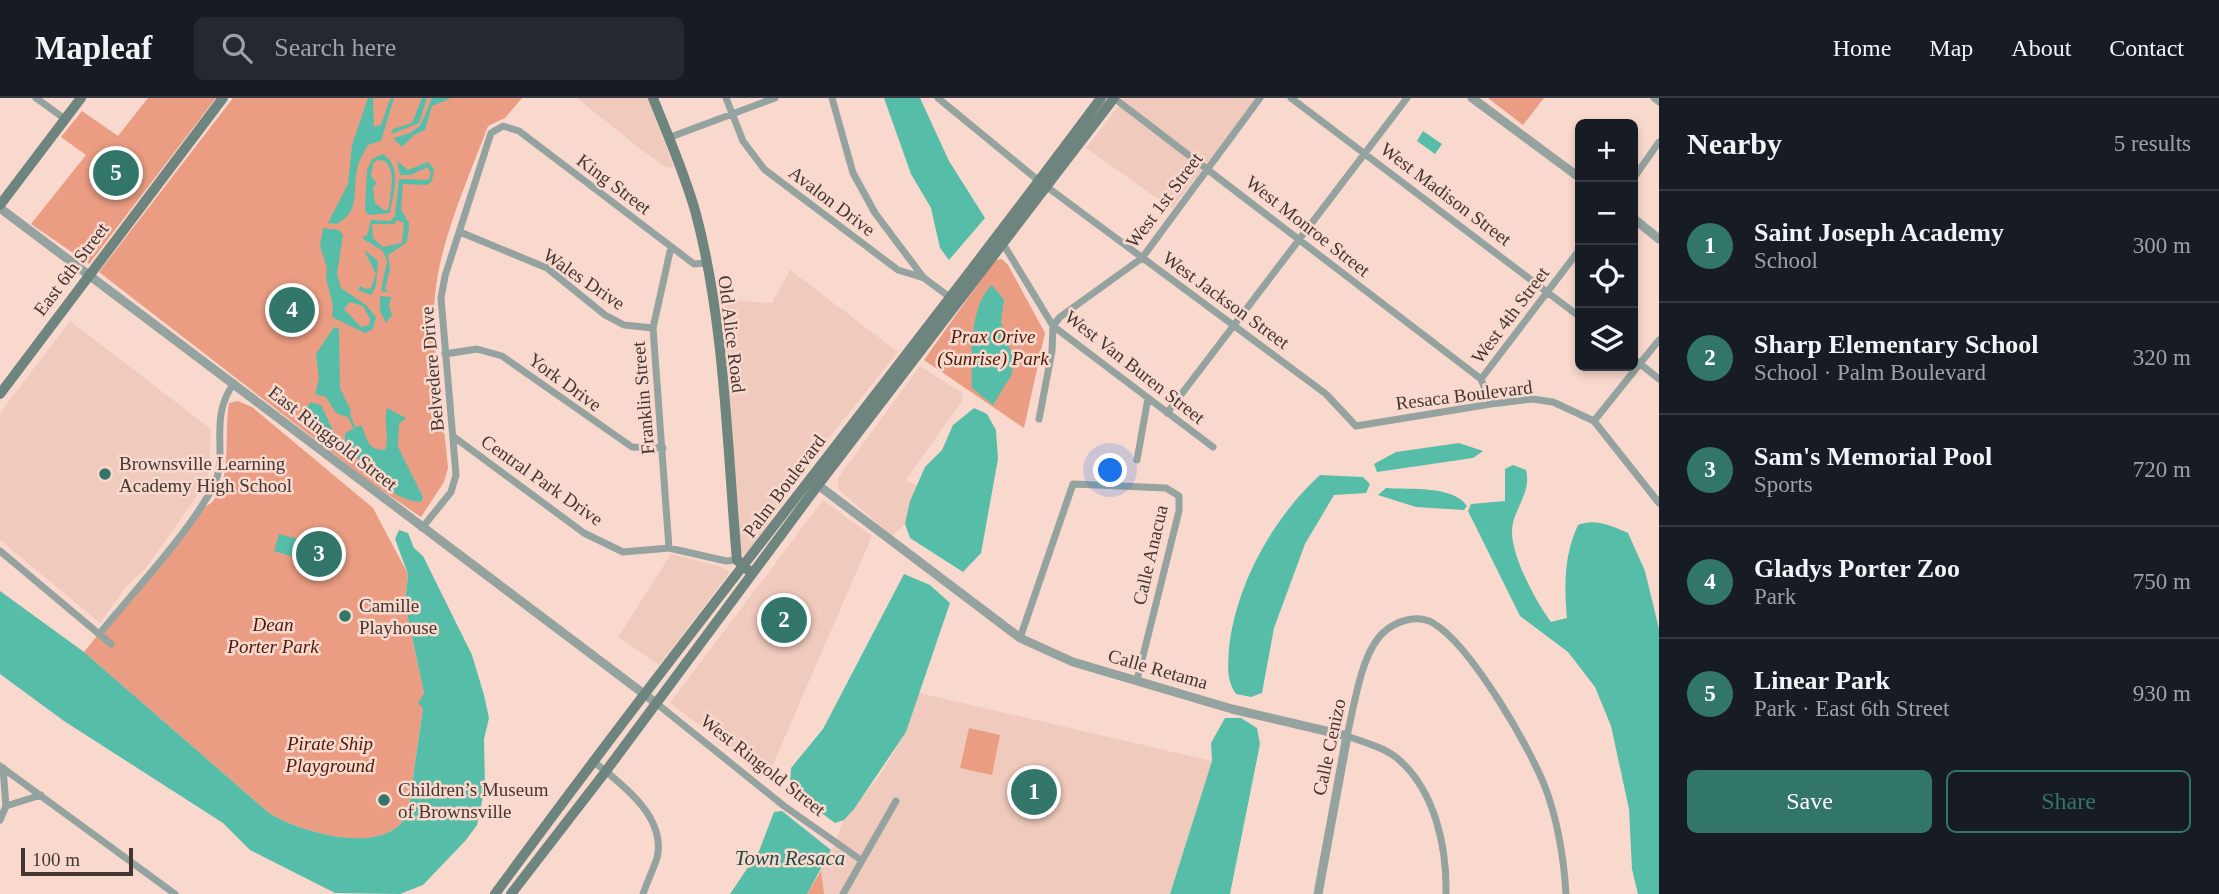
<!DOCTYPE html>
<html lang="en">
<head>
<meta charset="utf-8">
<style>
  body { margin:0; font-family:Georgia,serif; background:#242831; color:#f1f3f6 }
  .controls { position:absolute; right:21px; top:21px; display:grid; overflow:hidden; border-radius:10px; box-shadow:0 4px 10px #0003 }
  .controls button { width:63px; height:63px; display:grid; place-items:center; padding:0; border:0; border-bottom:2px solid #363941; background:#171b24; color:#f1f3f6; font:35px sans-serif }
  .scale { position:absolute; left:21px; bottom:18px; width:112px; box-sizing:border-box; padding-left:7px; border:4px solid #443733; border-top:0; font-size:19px; line-height:24px; white-space:nowrap; color:#443733; -webkit-text-stroke:5px #f9d9ce; paint-order:stroke }
  .you { position:absolute; left:1111px; top:373px; width:24px; height:24px; margin:-18px; border:5px solid #fff; border-radius:50%; background:#1a73e8; box-shadow:0 0 0 10px #1a73e833 }
  .badge { display:grid; place-items:center; width:46px; height:46px; border-radius:50%; background:#327669; color:#fff; font-size:23px; font-weight:700 }
  .pin { position:absolute; translate:-50% -50%; border:4px solid #fff; box-shadow:0 2px 7px #0006 }
  .list { margin:0; padding:0; list-style:none }
  h2 { display:flex; justify-content:space-between; align-items:center; height:91px; margin:0; padding:0 28px; font-size:30px }
  h2 small { font-size:23px; font-weight:400; color:#9ea1a6 }
  .list li { display:grid; grid-template-columns:46px 1fr auto; gap:21px; align-items:center; box-sizing:border-box; height:112px; padding:0 28px; border-top:2px solid #363941 }
  .list b { display:block; font-size:26px; white-space:nowrap }
  .list p { margin:0; font-size:23px; white-space:nowrap; color:#9ea1a6 }
  .list em { font-size:23px; font-style:normal; color:#9ea1a6 }
  .actions { display:flex; gap:14px; padding:21px 28px }
  .actions a { flex:1; padding:16px 0; border:2px solid #327669; border-radius:10px; text-align:center; font-size:24px; color:#327669 }
  .actions .main { background:#327669; color:#fff }
  .icon { flex:none; width:38px; height:38px; fill:none; stroke:currentColor; stroke-width:2; stroke-linecap:round; stroke-linejoin:round }
  .map { position:relative; flex:none; width:1659px; height:796px; overflow:hidden }
  header { display:flex; align-items:center; gap:42px; box-sizing:border-box; height:98px; padding:0 35px; background:#171b24; border-bottom:2px solid #363941 }
  header strong { font-size:33px }
  nav { display:flex; gap:38px; margin-inline-start:auto; font-size:24px }
  .search { width:490px; height:63px; background:#242831; display:flex; align-items:center; gap:18px; box-sizing:border-box; padding:0 24px; border-radius:10px; color:#9ea1a6; font-size:26px }
  main { display:flex }
  aside { flex:1; background:#171b24 }
  .map>svg:first-child { display:block }
</style>
</head>
<body>
<header>
<strong>Mapleaf</strong>
<div class="search"><svg class="icon" aria-label="search" viewBox="0 0 24 24"><circle cx="10" cy="10" r="6"/><path d="M15 15l6 6"/></svg>Search here</div>
<nav><a>Home</a><a>Map</a><a>About</a><a>Contact</a></nav>
</header>
<main>
<div class="map">
<svg width="1659" height="796" viewBox="0 0 1659 796">
  <rect width="100%" height="100%" fill="#f9d9ce"/>
  <path fill="#f0cabc" d="M577 0H648L674 70 666 69 647 56Z
    M1125 0H1257L1172 111 1086 50Z
    M790 172 898 254 821 350 745 458 741 453 719 201 772 205Z
    M70 223 211 331 209 374 206 385 146 470 125 490 100 525 0 442V315Z
    M920 268 962 295 963 301 906 382 917 388 905 426 892 438 838 391V380Z
    M823 402 872 438 768 678 670 605Z
    M671 456 719 468 730 474 659 567 618 539Z
    M919 595 1212 663 1170 796H807L830 757 844 722 880 677 906 634Z"/>
  <path fill="#ea9d82" d="M148 0H216L89 166 31 126 86 57 61 39 82 13 118 38Z
    M233 0H522L505 20 488 28C468 82 440 141 435 198 430 248 444 318 448 370L444 384 421 419 374 387 99 174Z
    M1488 0H1544L1523 27Z
    M1002 161 1008 167 1045 235 1024 330 924 262 995 162Z
    M238 303 252 309 373 410 408 476 405 506 424 595 423 610 408 715C387 760 302 735 269 715L84 554 199 411C203 409 210 407 213 403 232 385 224 330 229 305Z
    M969 630 1000 637 992 677 960 670Z
    M821 773 824 796H807Z"/>
  <path fill="#56bda9" fill-rule="evenodd" d="M368 0H373L374 29 381 27 390 1 394 0 381 43 368 47C364 54 358 64 357 72 352 96 361 112 337 126L328 125 348 86 352 47Z
    M422 0H427L419 25 391 36 393 31 412 25Z
    M432 0H451L432 8 425 32 414 37 402 49 393 40C423 33 421 26 432 0Z
    M884 0H920L949 63 985 120 949 162 940 150 931 110 911 76Z
    M1423 33 1442 46 1435 56 1417 43Z
    M383 56C403 70 393 95 390 115L368 117 365 111 367 72 372 61ZM378 62 385 63C397 76 390 93 389 110L385 113 375 105 373 89 377 86 371 78 373 65Z
    M397 63 408 72 428 64 434 71 432 83 427 87 403 86 401 111 409 125 408 139 406 145 388 157 390 171 385 191 389 194 381 193 387 163 383 153 363 141 364 137 367 138 371 122 390 123 395 118 399 81 428 82 431 76 428 69 410 77H400ZM397 122 404 125 402 145 383 149 373 140 372 126H394Z
    M323 130 339 132 343 137 337 176 341 190 366 207 376 219 373 231 365 235 332 219 333 208 326 180 327 170 320 148ZM350 204 363 208 370 221 369 227 361 229 344 211Z
    M364 152 378 163 376 188 371 197 358 192 360 188 366 191 371 190 376 176Z
    M992 187 1004 202 1001 224 1013 260 1012 276 993 307 972 290C971 261 969 208 992 187Z
    M380 198 391 199 389 208 392 217 386 225 380 213Z
    M334 229 339 231 340 290 351 313 350 320 336 315 326 299 315 296 319 281 316 256Z
    M311 304 321 307 337 341 308 317 307 309Z
    M387 310 406 320 399 326 398 349 423 399 421 404C386 402 371 368 345 351V335L361 327C368 340 366 352 385 352 390 338 383 325 387 310Z
    M974 310 987 316 996 332 998 361 981 455 963 474 910 440 905 426 910 403 925 369 942 352 953 327Z
    M1459 345 1483 353 1473 360 1377 374 1374 366 1396 354Z
    M1513 367 1526 372C1532 396 1512 412 1512 434 1512 459 1536 504 1551 524L1567 520C1564 488 1564 457 1578 427 1595 420 1612 428 1628 435L1645 473 1659 531V796H1638L1632 771 1629 711 1611 628 1595 589 1568 554 1520 518 1468 413 1471 406 1505 403V371Z
    M1320 377 1363 379 1370 386 1366 395 1334 397 1305 446 1274 530 1262 595 1251 599 1236 596C1226 582 1228 567 1229 550 1236 486 1273 420 1320 377Z
    M1386 390C1409 392 1453 387 1467 408L1464 412 1416 409 1378 397Z
    M399 432 408 435 414 450 423 458 472 557 484 597 489 620 484 641 485 689 477 727 466 742 423 787 400 796 335 795 250 752 223 725 64 623 0 576V493L84 554 269 715C302 735 387 760 408 715L423 610 418 605 424 595 405 506 408 476 395 441Z
    M279 436 305 443 301 461 274 453Z
    M309 444 335 451 330 468 304 461Z
    M904 476 930 487 950 505 906 634 854 711 844 722 835 725 798 698 790 685 791 670 823 631Z
    M1225 620H1241L1257 630 1260 646 1230 796H1170L1212 663 1211 645Z
    M782 713 831 752 807 796H730L759 753 774 714Z"/>
  <g fill="none" stroke-linecap="round" stroke-linejoin="round">
    <path stroke="#56bda9" stroke-width="2.5" d="M350 320 354 329
      M335 338 346 347"/>
    <path stroke="#94a39f" stroke-width="7" d="M36 0 65 21
      M726 0 743 43 764 71 898 172 924 180 951 200
      M832 0 853 75 875 115 923 179
      M938 0 1039 83 1326 296 1356 328 1491 306 1532 301 1553 304 1594 323 1659 405
      M1114 0 1481 281
      M1291 0 1580 219
      M1654 0 1659 4
      M668 40 775 0
      M1633 81 1659 44
      M460 134 547 170 605 217 624 227 653 230
      M1002 144 1053 228 1213 349
      M445 256 477 251 502 258 632 349 663 350
      M1633 260 1659 281
      M1491 306 1481 281 1580 151
      M1167 315 1407 0
      M1039 321 1052 253 1053 228 1060 219 1142 160 1260 0
      M1594 323 1659 242
      M454 339 584 435 623 454 669 450 726 463 737 462
      M1137 362 1148 300
      M422 430 451 394 456 377 441 200 445 178 491 35 503 28 519 33 694 166 705 165
      M669 450 653 230 671 149
      M0 453 111 546
      M100 535C135 492 188 436 213 389 230 357 207 322 234 285
      M1020 540 1073 386 1166 390 1179 398V413L1137 582
      M656 605 784 708 861 762
      M593 663C620 685 667 718 657 760 653 772 647 784 643 796
      M0 668 175 796
      M3 670 6 708
      M0 722 6 708 41 697
      M843 796 896 703
      M1446 796C1447 749 1435 692 1397 660 1383 649 1363 644 1347 638 1354 609 1361 554 1384 534 1396 523 1417 516 1433 525 1471 547 1534 655 1548 697 1559 730 1564 762 1566 796"/>
    <path stroke="#94a39f" stroke-width="9" d="M1472 0 1580 80
      M0 110 656 605
      M1633 120 1659 141
      M814 384 1020 540 1073 564 1232 611 1347 638 1318 796"/>
    <path stroke="#6e847f" stroke-width="10" d="M653 0C668 38 685 76 696 116 725 225 727 349 737 462L748 472
      M0 107 81 0
      M0 296 223 0
      M495 796C692 527 902 268 1101 0
      M511 796 606 673 818 387 1114 0"/>
  </g>
  <g fill="#327669" stroke="#f9d9ce" stroke-width="2.5">
    <circle cx="105" cy="376" r="7"/>
    <circle cx="345" cy="518" r="7"/>
    <circle cx="384" cy="702" r="7"/>
  </g>
  <g text-anchor="middle" dominant-baseline="central" stroke-width="5" stroke-linejoin="round" paint-order="stroke">
    <g font-size="19" fill="#443733" stroke="#f9d9ce">
      <text transform="translate(614 86) rotate(37)">King Street</text>
      <text transform="translate(1446 96) rotate(37)">West Madison Street</text>
      <text transform="translate(1164 102) rotate(-53)">West 1st Street</text>
      <text transform="translate(832 103) rotate(37)">Avalon Drive</text>
      <text transform="translate(1308 128) rotate(38)">West Monroe Street</text>
      <text transform="translate(71 171) rotate(-53)">East 6th Street</text>
      <text transform="translate(584 181) rotate(34)">Wales Drive</text>
      <text transform="translate(1226 202) rotate(36)">West Jackson Street</text>
      <text transform="translate(1510 217) rotate(-53)">West 4th Street</text>
      <text transform="translate(732 236) rotate(83)">Old Alice Road</text>
      <text transform="translate(1135 269) rotate(38)">West Van Buren Street</text>
      <text transform="translate(432 271) rotate(-95)">Belvedere Drive</text>
      <text transform="translate(565 284) rotate(36)">York Drive</text>
      <text transform="translate(1464 297) rotate(-7)">Resaca Boulevard</text>
      <text transform="translate(643 300) rotate(-95)">Franklin Street</text>
      <text transform="translate(333 340) rotate(38)">East Ringgold Street</text>
      <text transform="translate(542 382) rotate(35)">Central Park Drive</text>
      <text transform="translate(784 388) rotate(-53)">Palm Boulevard</text>
      <text transform="translate(1150 457) rotate(-77)">Calle Anacua</text>
      <text transform="translate(1158 571) rotate(16)">Calle Retama</text>
      <text transform="translate(1329 649) rotate(-78)">Calle Cenizo</text>
      <text transform="translate(763 667) rotate(38)">West Ringold Street</text>
    </g>
    <g font-size="19" font-style="italic" fill="#4b1b07" stroke="#f9d9ce">
      <text x="993" y="238">Prax Orive<tspan x="993" dy="22">(Sunrise) Park</tspan></text>
      <text x="273" y="526">Dean<tspan x="273" dy="22">Porter Park</tspan></text>
      <text x="330" y="645">Pirate Ship<tspan x="330" dy="22">Playground</tspan></text>
    </g>
    <g font-size="19" fill="#443733" stroke="#f9d9ce" text-anchor="start">
      <text x="119" y="365">Brownsville Learning<tspan x="119" dy="22">Academy High School</tspan></text>
      <text x="359" y="507">Camille<tspan x="359" dy="22">Playhouse</tspan></text>
      <text x="398" y="691">Children’s Museum<tspan x="398" dy="22">of Brownsville</tspan></text>
    </g>
    <g font-size="21" font-style="italic" fill="#1f4c44" stroke="#f9d9ce">
      <text x="790" y="760">Town Resaca</text>
    </g>
  </g>
</svg>
<div class="controls">
<button>+</button>
<button>−</button>
<button><svg class="icon" aria-label="locate" viewBox="0 0 24 24"><circle cx="12" cy="12" r="6"/><path d="M12 2v4M12 18v4M2 12h4M18 12h4"/></svg></button>
<button><svg class="icon" aria-label="layers" viewBox="0 0 24 24"><path d="M12 4l9 5-9 5-9-5zM3 14l9 5 9-5"/></svg></button>
</div>
<div class="scale">100 m</div>
<div class="you"></div>
<div class="pin badge" style="left:1034px;top:694px">1</div>
<div class="pin badge" style="left:784px;top:522px">2</div>
<div class="pin badge" style="left:319px;top:456px">3</div>
<div class="pin badge" style="left:292px;top:212px">4</div>
<div class="pin badge" style="left:116px;top:75px">5</div>
</div>
<aside>
<h2>Nearby<small>5 results</small></h2>
<ul class="list">
<li><span class="badge">1</span><div><b>Saint Joseph Academy</b><p>School</p></div><em>300 m</em></li>
<li><span class="badge">2</span><div><b>Sharp Elementary School</b><p>School · Palm Boulevard</p></div><em>320 m</em></li>
<li><span class="badge">3</span><div><b>Sam's Memorial Pool</b><p>Sports</p></div><em>720 m</em></li>
<li><span class="badge">4</span><div><b>Gladys Porter Zoo</b><p>Park</p></div><em>750 m</em></li>
<li><span class="badge">5</span><div><b>Linear Park</b><p>Park · East 6th Street</p></div><em>930 m</em></li>
</ul>
<div class="actions"><a class="main">Save</a><a>Share</a></div>
</aside>
</main>
</body>
</html>
